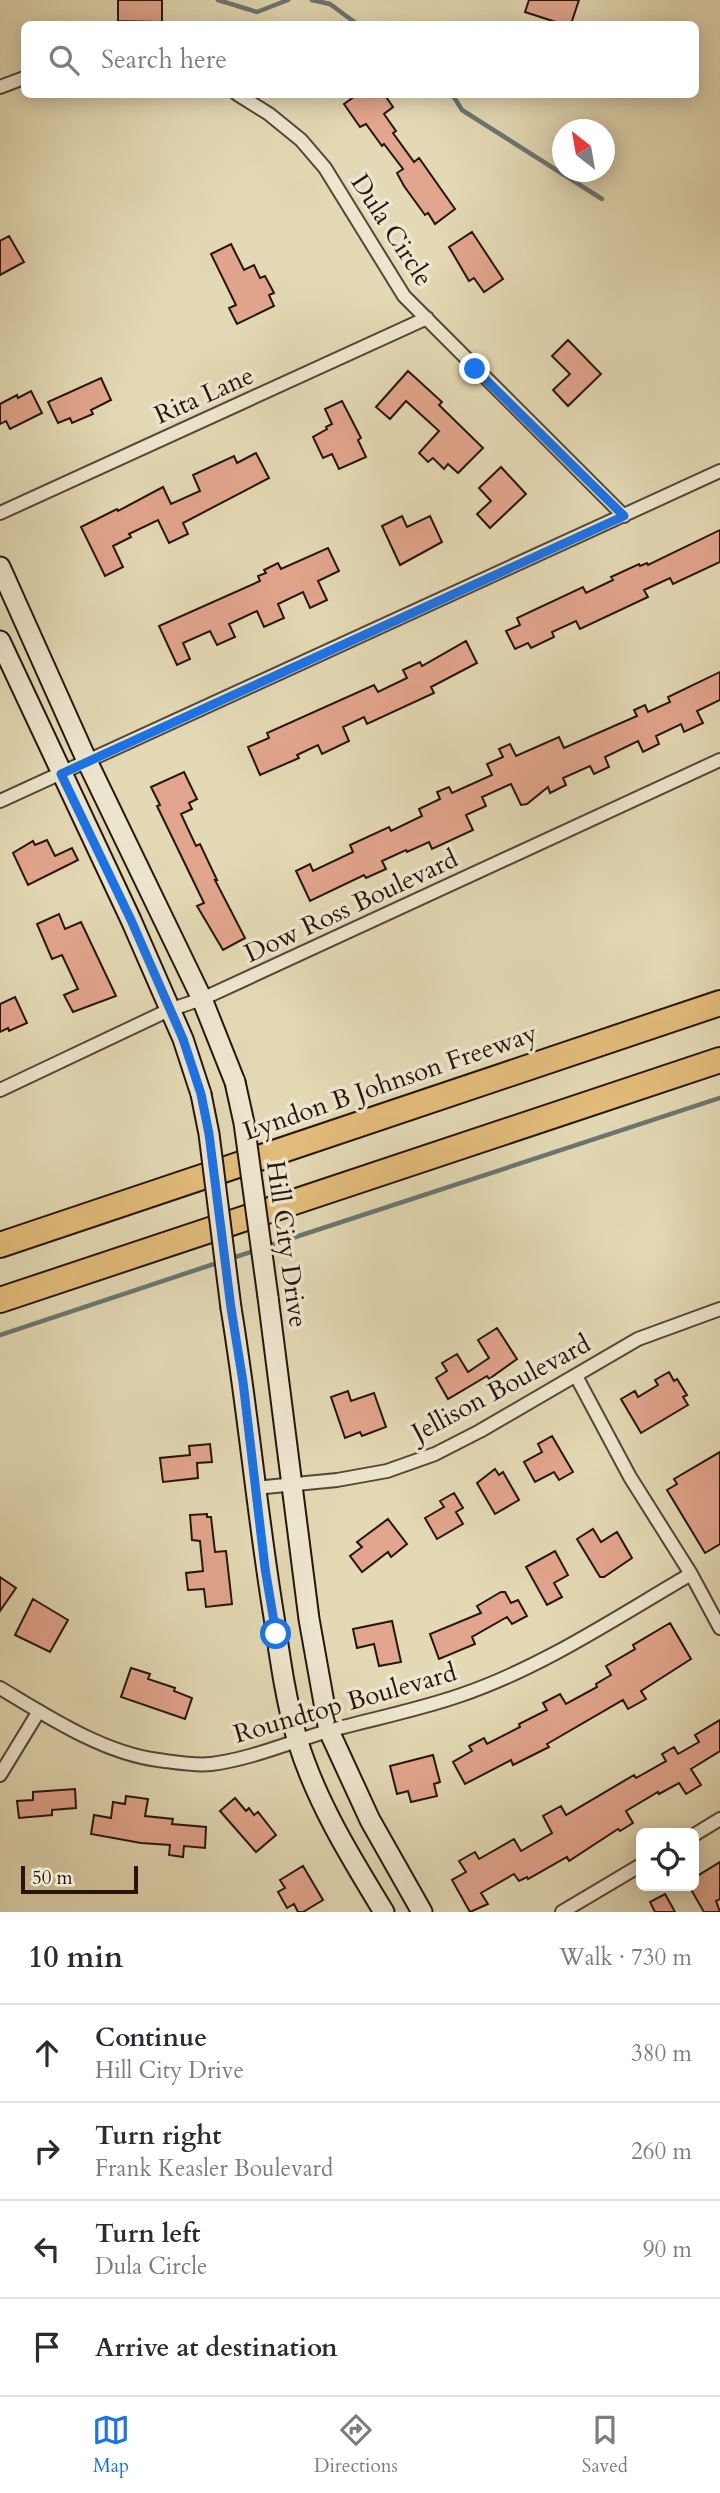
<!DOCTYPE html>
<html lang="en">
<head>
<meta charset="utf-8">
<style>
  body { margin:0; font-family:Cardo,serif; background:#f7f7f7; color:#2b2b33 }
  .controls { position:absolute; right:21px; bottom:21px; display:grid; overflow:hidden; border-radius:10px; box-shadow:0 4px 18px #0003 }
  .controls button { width:63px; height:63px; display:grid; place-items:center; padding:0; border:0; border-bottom:2px solid #e1e1e2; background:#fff; color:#2b2b33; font:35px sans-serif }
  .compass { position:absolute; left:552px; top:119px; width:63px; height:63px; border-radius:50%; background:#fff; box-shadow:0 4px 18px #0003; rotate:329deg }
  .scale { position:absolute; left:21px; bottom:18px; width:117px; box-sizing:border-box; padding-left:7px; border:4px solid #26150c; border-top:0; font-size:19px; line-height:24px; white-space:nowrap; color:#26150c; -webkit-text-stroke:5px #ede6ce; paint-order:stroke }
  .stop { position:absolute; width:21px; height:21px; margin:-16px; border:5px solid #1a73e8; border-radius:50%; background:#fff }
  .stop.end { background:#1a73e8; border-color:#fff; box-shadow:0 2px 7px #0008 }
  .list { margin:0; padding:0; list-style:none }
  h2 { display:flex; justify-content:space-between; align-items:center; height:91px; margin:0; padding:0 28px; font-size:30px }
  h2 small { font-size:23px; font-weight:400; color:#7c7c81 }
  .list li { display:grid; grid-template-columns:46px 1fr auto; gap:21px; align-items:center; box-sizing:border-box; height:98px; padding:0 28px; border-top:2px solid #e1e1e2 }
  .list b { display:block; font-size:26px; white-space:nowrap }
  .list p { margin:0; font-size:23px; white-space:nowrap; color:#7c7c81 }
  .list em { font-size:23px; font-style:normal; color:#7c7c81 }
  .icon { flex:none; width:38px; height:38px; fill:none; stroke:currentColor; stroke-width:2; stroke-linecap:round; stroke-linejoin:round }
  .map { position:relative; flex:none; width:720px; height:1912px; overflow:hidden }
  .search { position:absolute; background:#fff; box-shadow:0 4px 18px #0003; left:21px; right:21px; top:21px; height:77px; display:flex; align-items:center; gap:18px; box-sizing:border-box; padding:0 24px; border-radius:10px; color:#7c7c81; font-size:26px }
  .sheet { height:483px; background:#fff }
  nav { display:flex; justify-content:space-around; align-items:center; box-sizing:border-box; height:98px; border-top:2px solid #e1e1e2; background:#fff; font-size:19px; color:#7c7c81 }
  nav a { display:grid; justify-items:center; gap:4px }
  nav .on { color:#1a73e8 }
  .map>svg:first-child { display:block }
</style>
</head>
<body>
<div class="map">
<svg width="720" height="1912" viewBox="0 0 720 1912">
  <rect width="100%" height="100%" fill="#e3d9b4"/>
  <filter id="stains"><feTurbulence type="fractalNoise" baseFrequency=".00286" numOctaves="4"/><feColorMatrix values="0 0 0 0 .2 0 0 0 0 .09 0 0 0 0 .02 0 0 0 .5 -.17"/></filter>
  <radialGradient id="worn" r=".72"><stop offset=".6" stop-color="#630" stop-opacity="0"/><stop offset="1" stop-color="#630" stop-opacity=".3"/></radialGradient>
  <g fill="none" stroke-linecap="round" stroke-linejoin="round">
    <path stroke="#697770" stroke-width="4.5" d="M218 0 257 12 288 0
      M312 0 330 4 357 24
      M452 94 462 110 602 199
      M265 1247 720 1098
      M229 1259 257 1250
      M0 1335 220 1262"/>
  </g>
  <path fill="#e2a58d" stroke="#26150c" stroke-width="2" d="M118 0H162V22L118 21Z
    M529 0H579L571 24H562L525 12Z
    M358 94H384L393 107 384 114 396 131 393 133 414 162 419 158 455 209 435 224 428 213 425 215 404 186 397 173 403 169 384 144 382 146 366 124 360 127 344 104Z
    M472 232 503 279 484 292 474 278 469 281 449 247Z
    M9 236 24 262 0 275V241Z
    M231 244 244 270 254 265 260 278 265 276 274 293 269 295 274 306 237 324 229 308 236 305 211 254Z
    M568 340 601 374 568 406 553 390 570 374 552 356Z
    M408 371 442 402 439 405 483 448 458 473 448 464 444 469 433 458 428 462 419 453 439 431 406 401 390 419 376 407Z
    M101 378 111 400 91 410 93 414 72 423 70 418 58 423 48 402Z
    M31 391 42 413 10 429 6 421 0 424V404L17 395 18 398Z
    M342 401 361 438 358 440 366 457 339 469 332 454 323 458 313 437 327 429 326 427 332 424 325 409Z
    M256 453 269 478 183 523 188 534 169 543 158 520 129 534 131 537 113 546 123 567 105 576 81 527 117 509 118 511 163 487 171 504 200 491 193 475 234 456 237 463Z
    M501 467 526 494 490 528 477 514 491 501 479 488Z
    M402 516 407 527 430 516 442 542 400 565 382 526Z
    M720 530V562L673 584 670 578 644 590 648 597 580 629 576 621 552 632 554 637 531 648 528 643 515 649 506 631 520 625 517 618 583 587 586 593 613 580 611 577 639 564 640 566 647 563 648 565Z
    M328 548 339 571 318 581 327 600 310 608 303 592 278 604 284 618 264 627 257 611 229 624 235 637 217 645 210 631 183 643 190 659 177 665 159 626 260 581 258 576 266 573 264 570 278 563 281 569Z
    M466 641 477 663 431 687 434 693 367 724 364 717 343 727 349 741 322 754 318 745 297 755 299 758 260 775 248 747 269 738 267 733 374 685 378 692 407 678 403 670 420 662 422 666Z
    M720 672V700L697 711 703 723 684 732 681 724 656 736 659 744 643 752 638 741 605 757 609 767 594 774 590 766 563 778 566 785 550 793 548 787 527 804 521 805 511 784 482 797 486 806 466 815 473 830 432 849 429 842 407 852 406 850 382 861 386 869 366 878 364 875 310 901 296 871 310 864 313 871 353 852 350 845 389 827 391 831 422 816 419 809 440 799 437 792 449 787 452 793 492 775 487 764 503 757 499 749 510 744 516 756 559 737 564 748 637 716 634 710 645 705 648 712 670 702 668 697Z
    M184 772 197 799 189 803 192 809 181 814 196 846 200 844 217 880H215L245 938 223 950 197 906 204 903 157 806 160 805 151 787Z
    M47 840 55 856 72 848 78 860 28 885 13 853 33 841 35 845Z
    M59 914 65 929 81 922 116 996 73 1012 64 995 78 989 62 955 52 959 37 924Z
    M15 997 27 1023 9 1031 8 1028 0 1032V1004Z
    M497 1328 517 1359 489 1379 487 1376 448 1399 436 1378 447 1371 442 1363 457 1354 468 1372 489 1358 478 1340Z
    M669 1372 674 1381 677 1379 687 1395 683 1397 688 1405 641 1433 621 1399 635 1391 638 1397 658 1385 655 1380Z
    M348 1391 351 1401 374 1393 386 1427 362 1436 360 1432 345 1438 331 1397Z
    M552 1436 573 1472 559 1480 554 1472 535 1482 524 1462 542 1452 538 1444Z
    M210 1444 212 1462 197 1463 198 1478 163 1482 160 1458 190 1455 189 1446Z
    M720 1452V1544L705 1553 667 1490 677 1484 674 1479Z
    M495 1469 499 1475 503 1472 519 1500 495 1514 477 1483Z
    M454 1493 463 1508 456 1512 463 1524 437 1539 425 1518 444 1507 440 1501Z
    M207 1514V1517H211L215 1552 226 1551 232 1604 206 1607 204 1589 188 1590 186 1573 203 1571 200 1541 192 1540 190 1515Z
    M388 1519 407 1544 391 1557 388 1552 362 1572 350 1556 362 1547 357 1542Z
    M593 1529 601 1542 617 1532 632 1558 604 1577H600L577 1539Z
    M555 1551 568 1575 554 1583 562 1597 547 1605 526 1567Z
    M0 1577 16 1588 0 1611Z
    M501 1592H505L511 1603 518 1600 527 1616 512 1624 507 1617 472 1637 475 1644 439 1659 430 1634 481 1613 477 1606Z
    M33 1599 68 1620 50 1652 15 1635Z
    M392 1621 401 1662 379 1666 374 1644 357 1648 353 1629Z
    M670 1623 691 1659 641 1691 646 1699 628 1709 623 1700 547 1744 549 1747 513 1765 511 1760 465 1784 453 1762 472 1751 469 1746 484 1738 487 1744 520 1727 519 1724 547 1710 543 1703 560 1694 566 1704 597 1687 596 1684 611 1675 606 1666 635 1649 633 1645Z
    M131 1668 150 1674 148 1679 175 1688 174 1691 192 1698 185 1719 121 1697Z
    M720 1720V1751L691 1769 701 1785 686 1794 679 1783 659 1794 658 1792 626 1811 633 1823 620 1831 618 1829 569 1861 567 1857 528 1879 527 1877 519 1881 514 1874 481 1893 488 1904 470 1912 452 1880 466 1872 459 1861 475 1852 479 1859 514 1839 521 1851 552 1833 543 1816 561 1806 566 1815 634 1775 636 1778 666 1761 662 1754 674 1747 678 1754 699 1742 695 1735Z
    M433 1755 440 1782 434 1784 437 1796 411 1802 408 1791 397 1794 390 1766Z
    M75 1789 76 1808 52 1810V1815L19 1818 17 1801 33 1800V1792Z
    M126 1796 148 1799 145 1816 173 1819 172 1824 206 1827 205 1848 184 1846 183 1857 169 1855 170 1845 141 1843 91 1834 94 1815 111 1818 113 1802 125 1804Z
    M235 1798 246 1811 249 1808 254 1815 258 1812 276 1835 256 1852 220 1811Z
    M720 1862V1899L716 1901 720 1912H704L689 1886H694V1878Z
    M303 1866 323 1900 303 1912H298L294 1904 287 1908 278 1892 285 1888 280 1880Z
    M665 1894 669 1901 675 1912H655L650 1902Z"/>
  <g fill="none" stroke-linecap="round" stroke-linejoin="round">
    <defs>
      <path id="street" d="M0 87 24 78
        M237 94 269 114 301 140 325 168 404 296 624 516
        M0 513 427 318
        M0 801 720 471
        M0 1090 169 1010 202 999 720 760
        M576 1376 630 1477 691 1574 720 1628
        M255 1488 337 1480 387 1471 435 1454 480 1431 638 1339 720 1309
        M0 1688C47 1716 103 1753 158 1760 174 1762 195 1766 211 1764 251 1759 290 1742 328 1731 372 1719 418 1710 461 1695 543 1667 617 1617 691 1574
        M0 1775 39 1711
        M694 1835 720 1819
        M562 1912 641 1865"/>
      <path id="secondary" d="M0 567 87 761 202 999 235 1082
        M0 641 131 920 183 1039 201 1094
        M268 1297 309 1619 329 1731 370 1820 422 1912
        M231 1308C248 1410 257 1514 274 1617 280 1659 286 1702 298 1742 317 1803 351 1858 384 1912"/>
      <path id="highway" d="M0 1245 720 1003
        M0 1300 720 1060"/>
    </defs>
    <use href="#street" stroke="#554636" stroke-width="16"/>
    <use href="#secondary" stroke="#26150c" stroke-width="23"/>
    <use href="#highway" stroke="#26150c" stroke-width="28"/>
    <use href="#street" stroke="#ede6ce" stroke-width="12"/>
    <use href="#secondary" stroke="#ede6ce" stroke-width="19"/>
    <use href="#highway" stroke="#e2bc7a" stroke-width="24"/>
    <defs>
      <path id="secondary-bridge" d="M235 1082 244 1123 268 1297
        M201 1094 209 1134 231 1308"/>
    </defs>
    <use href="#secondary-bridge" stroke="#26150c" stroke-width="23" stroke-linecap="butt"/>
    <use href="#secondary-bridge" stroke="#ede6ce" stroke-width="19"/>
  </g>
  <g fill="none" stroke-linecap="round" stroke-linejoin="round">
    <path stroke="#1a73e8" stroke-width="9" d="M276 1634 265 1568 243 1382 231 1308 209 1134 201 1094 183 1039 131 920 61 774 624 516 475 369"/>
  </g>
  <g text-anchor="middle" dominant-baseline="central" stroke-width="7" stroke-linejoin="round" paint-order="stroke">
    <g font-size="26" fill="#26150c" stroke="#ede6ce">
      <text transform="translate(392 230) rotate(57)">Dula Circle</text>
      <text transform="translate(204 395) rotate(-24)">Rita Lane</text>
      <text transform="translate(351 906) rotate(-25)">Dow Ross Boulevard</text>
      <text transform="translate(390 1082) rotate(-19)">Lyndon B Johnson Freeway</text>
      <text transform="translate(287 1244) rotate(82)">Hill City Drive</text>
      <text transform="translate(501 1388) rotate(-28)">Jellison Boulevard</text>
      <text transform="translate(345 1703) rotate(-16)">Roundtop Boulevard</text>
    </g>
  </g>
  <rect width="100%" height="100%" filter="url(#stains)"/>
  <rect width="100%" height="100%" fill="url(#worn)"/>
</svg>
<div class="controls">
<button><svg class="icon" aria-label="locate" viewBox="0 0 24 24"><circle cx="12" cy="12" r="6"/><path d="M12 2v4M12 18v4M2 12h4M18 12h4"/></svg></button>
</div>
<svg class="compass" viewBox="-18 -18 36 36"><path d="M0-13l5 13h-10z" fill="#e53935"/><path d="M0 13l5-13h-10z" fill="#7c7c81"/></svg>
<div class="scale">50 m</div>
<div class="stop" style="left:276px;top:1634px"></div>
<div class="stop end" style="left:475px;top:369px"></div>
<div class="search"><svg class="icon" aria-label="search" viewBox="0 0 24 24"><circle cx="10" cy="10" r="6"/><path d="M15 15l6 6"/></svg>Search here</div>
</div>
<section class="sheet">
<h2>10 min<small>Walk · 730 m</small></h2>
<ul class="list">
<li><svg class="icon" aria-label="ahead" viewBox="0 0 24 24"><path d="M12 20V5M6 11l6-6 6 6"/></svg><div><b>Continue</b><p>Hill City Drive</p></div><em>380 m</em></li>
<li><svg class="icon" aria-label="right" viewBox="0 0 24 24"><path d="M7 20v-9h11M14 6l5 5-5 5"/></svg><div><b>Turn right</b><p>Frank Keasler Boulevard</p></div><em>260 m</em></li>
<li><svg class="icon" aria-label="left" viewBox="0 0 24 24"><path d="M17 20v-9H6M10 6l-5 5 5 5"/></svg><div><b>Turn left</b><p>Dula Circle</p></div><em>90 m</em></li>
<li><svg class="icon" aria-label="arrive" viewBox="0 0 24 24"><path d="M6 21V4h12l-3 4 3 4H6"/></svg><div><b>Arrive at destination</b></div></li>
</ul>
</section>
<nav>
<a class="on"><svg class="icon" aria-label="map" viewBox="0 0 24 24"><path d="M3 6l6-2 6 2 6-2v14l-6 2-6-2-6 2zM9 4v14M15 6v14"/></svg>Map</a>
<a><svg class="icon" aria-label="directions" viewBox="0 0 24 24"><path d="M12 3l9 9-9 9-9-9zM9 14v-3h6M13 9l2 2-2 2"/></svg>Directions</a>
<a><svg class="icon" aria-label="saved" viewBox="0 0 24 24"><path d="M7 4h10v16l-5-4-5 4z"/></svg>Saved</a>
</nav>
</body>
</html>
